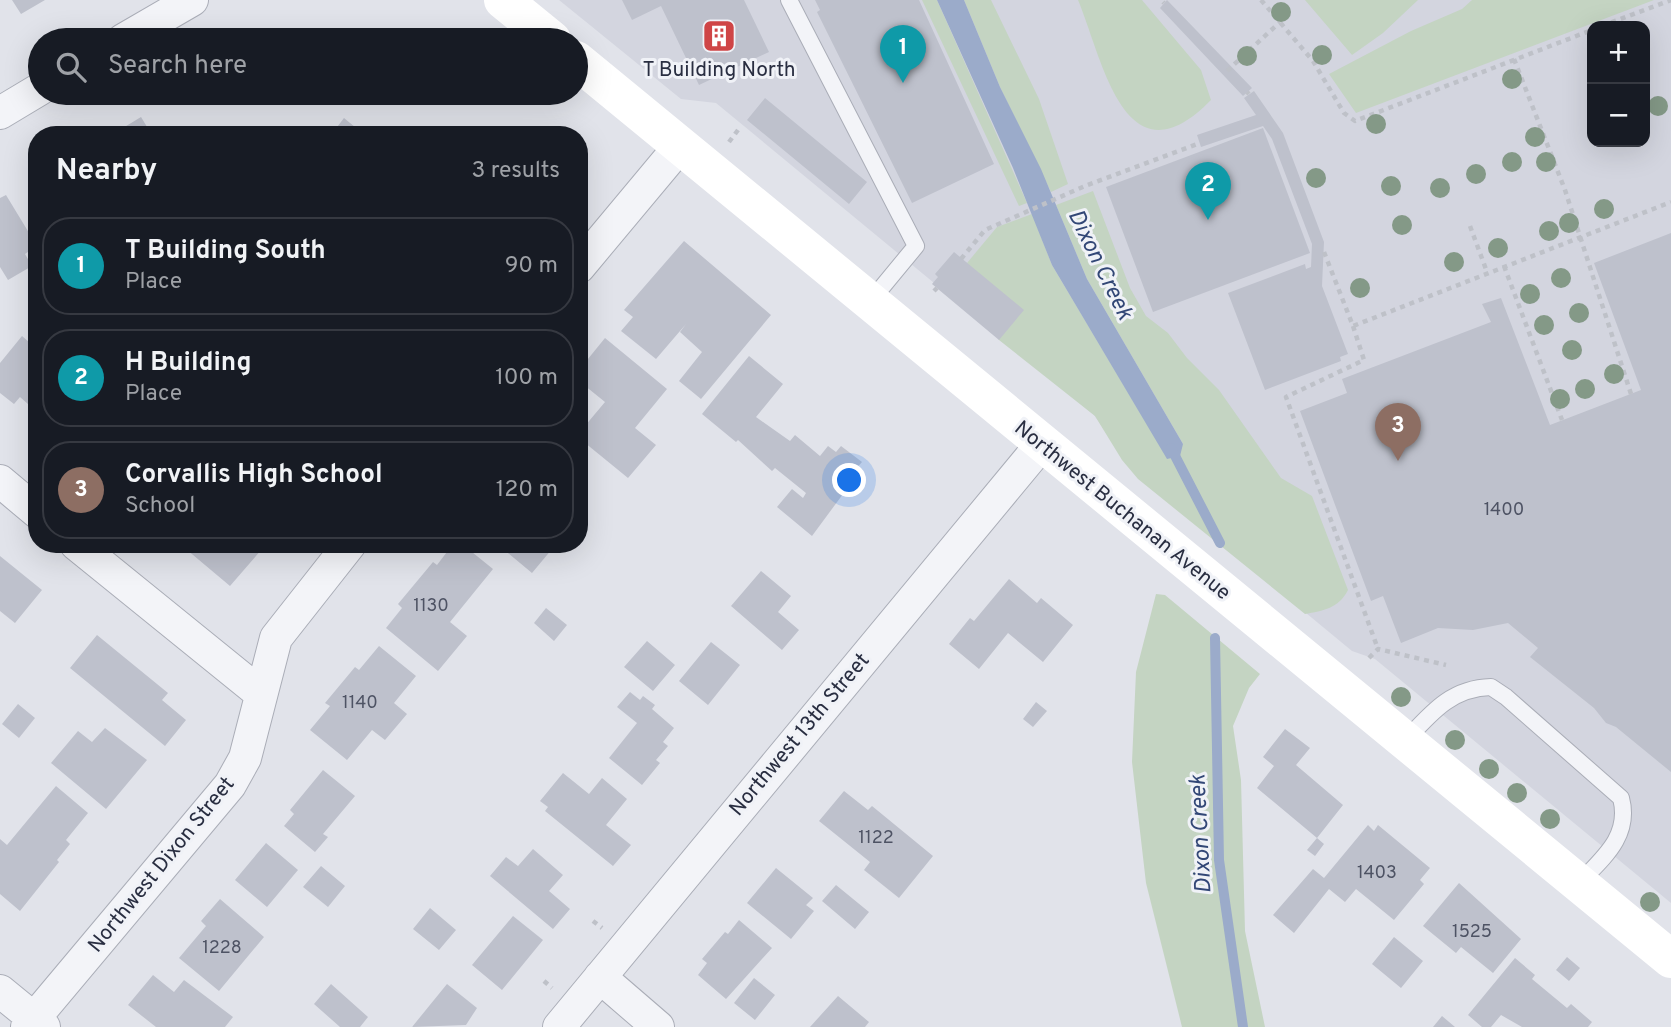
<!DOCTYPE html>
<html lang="en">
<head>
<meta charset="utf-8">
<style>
  body { margin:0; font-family:Overpass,sans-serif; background:#242831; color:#f1f3f6 }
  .controls { position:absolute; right:21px; top:21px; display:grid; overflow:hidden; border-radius:14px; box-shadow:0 7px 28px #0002 }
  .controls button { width:63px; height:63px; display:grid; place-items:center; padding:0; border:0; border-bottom:2px solid #363941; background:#171b24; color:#f1f3f6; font:35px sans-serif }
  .you { position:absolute; left:850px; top:481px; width:24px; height:24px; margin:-18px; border:5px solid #fff; border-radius:50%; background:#1a73e8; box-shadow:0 0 0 10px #1a73e833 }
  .badge { display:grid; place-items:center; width:46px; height:46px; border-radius:50%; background:#b45309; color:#fff; font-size:23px; font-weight:700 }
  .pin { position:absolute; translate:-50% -58px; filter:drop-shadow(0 2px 4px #0008) }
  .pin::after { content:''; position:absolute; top:37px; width:24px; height:21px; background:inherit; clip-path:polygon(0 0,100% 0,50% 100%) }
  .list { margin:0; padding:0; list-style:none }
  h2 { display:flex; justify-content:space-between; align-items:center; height:91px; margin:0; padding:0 28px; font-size:30px }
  h2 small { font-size:23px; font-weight:400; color:#9ea1a6 }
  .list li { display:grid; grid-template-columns:46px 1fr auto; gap:21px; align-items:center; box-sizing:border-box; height:98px; margin:0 14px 14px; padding:0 14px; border:2px solid #363941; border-radius:28px }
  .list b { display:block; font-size:26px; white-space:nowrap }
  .list p { margin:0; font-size:23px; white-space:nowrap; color:#9ea1a6 }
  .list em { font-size:23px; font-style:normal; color:#9ea1a6 }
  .icon { flex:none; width:38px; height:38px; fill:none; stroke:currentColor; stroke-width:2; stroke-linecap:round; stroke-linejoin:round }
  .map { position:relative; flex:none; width:1671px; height:1027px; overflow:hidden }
  .search { position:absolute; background:#171b24; box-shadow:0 7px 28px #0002; left:28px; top:28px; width:560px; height:77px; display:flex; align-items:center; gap:18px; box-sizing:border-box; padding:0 24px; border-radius:38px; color:#9ea1a6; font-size:26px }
  .panel { position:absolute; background:#171b24; box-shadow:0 7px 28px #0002; left:28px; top:126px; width:560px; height:427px; border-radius:28px }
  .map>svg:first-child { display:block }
</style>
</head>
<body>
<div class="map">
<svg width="1671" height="1027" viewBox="0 0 1671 1027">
  <rect width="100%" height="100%" fill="#e1e3ea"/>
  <path fill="#d3d5df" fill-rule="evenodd" d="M559 0H1671V903L1375 659 1352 651 1134 471 1094 415 716 103 681 99ZM1592 26H1645V142H1592Z"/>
  <path fill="#c4d4c2" d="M922 0H937L1027 203 1019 206Z
    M964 0H991L1039 99 1068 184 1051 192 1000 87Z
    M1078 0H1142L1201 70 1211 100C1125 188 1103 60 1078 0Z
    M1305 0H1418L1383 33 1352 55Z
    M1472 0H1654L1356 113 1329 74 1411 31 1462 9Z
    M1093 191 1130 288 1146 316 1168 333 1187 358 1219 390 1281 478 1312 496 1348 590C1339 608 1323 611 1305 614L1138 479 1122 460 1095 416 999 340 967 263 997 227 1032 214 1052 265 1167 458 1183 444 1087 279 1056 205Z
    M1156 594 1165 595 1260 674 1249 688 1233 726 1241 780 1245 931 1265 1027H1182L1146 883 1132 762 1136 672Z"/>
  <path fill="#9babca" d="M937 0H964L1000 87 1041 169 1087 279 1183 444 1180 456 1167 459 1052 265 1013 168Z"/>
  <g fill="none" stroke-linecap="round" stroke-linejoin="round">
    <path stroke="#9babca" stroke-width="10" d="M1171 448 1220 543
      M1215 638 1219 860 1243 1027"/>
  </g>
  <path fill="#bec1cc" d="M12 0H45L21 14Z
    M622 0H744L769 52 699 85 661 6 632 20Z
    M815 0H919L994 164 912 203 817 12 820 10Z
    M1167 0 1252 88 1243 96 1160 8Z
    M1254 91 1283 133 1324 242 1322 286 1348 354 1340 357 1341 361 1265 390 1228 293 1305 264 1306 269 1311 267 1312 244 1272 139 1263 126 1201 147 1197 135 1256 115 1244 98Z
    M765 98 867 182 849 204 747 120Z
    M141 117 152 135H105L112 130 113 134Z
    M344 118 361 132 366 126 376 135H331Z
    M1263 128 1310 253 1153 312 1106 187Z
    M6 195 37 246 25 254 32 266 8 280 0 267V198Z
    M1671 233V772L1616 727 1606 723 1594 708 1530 657 1538 648 1508 623 1473 630 1438 628 1401 643 1383 596 1371 601 1300 411 1347 393 1342 379 1491 322 1482 304 1501 298 1550 425 1641 390 1594 263Z
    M684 241 771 315 701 399 679 381 702 352 680 332 686 324 656 359 621 331 633 317 624 310Z
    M954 252 1024 310 999 340 932 284 938 277 935 274Z
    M22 336 37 349V412L20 397 14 404 0 393V363Z
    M605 338 667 389 635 428 656 445 628 478 579 438V433L605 402 579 381V370Z
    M749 356 783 384 756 417 790 441 795 435 820 456 828 446 836 452 841 446 862 462 854 471 861 477 845 496 843 494 812 536 777 507 792 489 803 498 806 493 775 468 772 471 738 440 736 442 702 414Z
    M180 544H257L262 549 230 586Z
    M453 544H462L493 569 450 622 467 636 438 671 386 628 402 608 398 604 433 562 437 565Z
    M497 544H546L552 549 532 573Z
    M0 556 42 590 15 623 0 611Z
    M761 571 791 596 778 612 799 630 782 650 731 606Z
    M1009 579 1037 603 1041 598 1073 625 1043 662 1008 633 979 669 949 644 970 618 974 621Z
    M546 608 567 625 554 641 534 623Z
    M97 635 168 693 162 700 186 720 165 746 70 668Z
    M647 641 675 665 653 691 624 667Z
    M711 642 740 665 708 705 679 681Z
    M379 646 416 676 394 703 407 714 385 740 372 730 347 760 310 730 330 706 325 703 355 667 359 670Z
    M630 692 640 700 643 696 655 705 652 709 674 728 663 742 668 746 656 760 660 763 642 785 609 758 637 723 617 707Z
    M1036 702 1047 711 1033 727 1023 719Z
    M18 704 35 718 19 738 2 724Z
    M105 728 147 760 106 809 51 763 78 731 92 742Z
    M1285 729 1310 748 1296 765 1343 805 1317 838 1257 788 1274 766 1263 757Z
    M323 770 355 796 323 834 328 837 315 852 284 826 294 814 290 810Z
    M563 773 589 794 602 778 627 799 606 825 631 845 613 866 545 811 548 807 540 801Z
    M56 786 88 813 66 840 70 844 57 860 59 862 20 911 0 894V839L7 845Z
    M844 791 868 810 872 806 933 856 899 898 864 870 870 862 819 821Z
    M1368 825 1374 831 1378 825 1430 868 1420 880 1424 884 1394 920 1356 889 1345 902 1329 889 1294 933 1273 915 1313 869 1324 878Z
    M1317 838 1324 844 1315 856 1307 850Z
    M266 843 298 870 267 907 235 880Z
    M533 849 563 875 549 891 570 909 553 929 490 876 506 857 518 866Z
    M321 866 345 886 328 907 303 887Z
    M776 868 813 898 806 905 814 911 791 939 747 903Z
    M1459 883 1521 939 1493 973 1461 947 1456 953 1423 926Z
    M836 885 869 912 855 929 822 901Z
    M220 899 264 937 219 991 179 958 206 926 201 921Z
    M430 908 456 930 439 950 413 929Z
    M513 916 543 940 502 990 472 965Z
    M739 920 772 948 726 999 698 975 707 963 702 959 725 932 728 934Z
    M1394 937 1423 961 1401 988 1372 964Z
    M1567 957 1580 968 1569 981 1556 970Z
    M1515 958 1535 975 1532 979 1567 1008 1571 1004 1592 1022 1588 1027H1522L1501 1015 1491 1027H1482L1468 1015Z
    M153 975 174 992 184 980 233 1017 225 1027H156L128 1005Z
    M754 978 775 995 755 1020 734 1003Z
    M331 984 368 1017 360 1027H340L314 1004Z
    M447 984 477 1008 466 1025 412 1027Z
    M838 996 869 1022 865 1027H810Z
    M1442 1016 1455 1027H1433Z"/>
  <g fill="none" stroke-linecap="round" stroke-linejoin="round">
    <defs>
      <path id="lane" d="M789 0 916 246 869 303
        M1405 741C1431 713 1451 688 1491 687L1506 697 1621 798C1631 836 1603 858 1578 884"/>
      <path id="street" d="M123 40 192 0
        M0 113 40 89
        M579 267 680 146
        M0 481 37 512
        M76 544 260 693
        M600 977 658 1027
        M0 991 44 1027
        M27 1027 230 785 245 758 276 638 350 544
        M559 1027 1041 445"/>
    </defs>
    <use href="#lane" stroke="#aaadb7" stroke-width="18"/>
    <use href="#street" stroke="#aaadb7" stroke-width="34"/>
    <path stroke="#bec1c8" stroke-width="4.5" stroke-dasharray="5 5" stroke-linecap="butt" d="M1261 0 1313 61 1344 113 1355 121 1592 30
      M1163 2 1164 3
      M1602 26 1671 0
      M1514 59 1565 190 1631 394
      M1227 71 1280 22
      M1247 92 1249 94
      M729 142 738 130
      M1470 226 1487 272
      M1324 252 1353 326 1671 202
      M961 259 985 230 1085 186 1200 143
      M1504 266 1562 420
      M934 291 937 288
      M1353 326 1364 360 1286 397 1378 649
      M1369 658 1378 649 1446 665
      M593 921 602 928
      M544 981 552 988"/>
    <use href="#lane" stroke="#f3f4f8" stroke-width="16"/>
    <use href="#street" stroke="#f3f4f8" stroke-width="32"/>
    <path stroke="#fff" stroke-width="38" d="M503 0 552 40
      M576 60 1671 959"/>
  </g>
  <g fill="#849987">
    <circle cx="1281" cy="12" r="10"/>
    <circle cx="1322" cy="55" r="10"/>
    <circle cx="1247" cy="56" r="10"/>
    <circle cx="1512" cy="79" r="10"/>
    <circle cx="1658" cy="106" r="10"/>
    <circle cx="1376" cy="124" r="10"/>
    <circle cx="1535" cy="137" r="10"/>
    <circle cx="1512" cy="162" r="10"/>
    <circle cx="1546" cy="162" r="10"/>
    <circle cx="1476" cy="174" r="10"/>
    <circle cx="1316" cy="178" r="10"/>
    <circle cx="1391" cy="186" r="10"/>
    <circle cx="1440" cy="188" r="10"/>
    <circle cx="1604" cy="209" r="10"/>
    <circle cx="1569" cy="223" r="10"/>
    <circle cx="1402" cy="225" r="10"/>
    <circle cx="1549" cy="231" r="10"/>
    <circle cx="1498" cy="248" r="10"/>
    <circle cx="1454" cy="262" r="10"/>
    <circle cx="1561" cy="278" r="10"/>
    <circle cx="1360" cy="288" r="10"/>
    <circle cx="1530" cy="294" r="10"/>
    <circle cx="1579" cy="313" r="10"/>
    <circle cx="1544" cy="325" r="10"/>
    <circle cx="1572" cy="350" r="10"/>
    <circle cx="1614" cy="374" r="10"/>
    <circle cx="1585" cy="389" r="10"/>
    <circle cx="1560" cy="399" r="10"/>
    <circle cx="1401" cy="697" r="10"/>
    <circle cx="1455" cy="740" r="10"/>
    <circle cx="1489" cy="769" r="10"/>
    <circle cx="1517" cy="793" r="10"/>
    <circle cx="1550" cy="819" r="10"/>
    <circle cx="1650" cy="902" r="10"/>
  </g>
  <defs>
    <symbol id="building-square" viewBox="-11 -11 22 22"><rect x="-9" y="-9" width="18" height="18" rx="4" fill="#cf4546" stroke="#f0f2f7"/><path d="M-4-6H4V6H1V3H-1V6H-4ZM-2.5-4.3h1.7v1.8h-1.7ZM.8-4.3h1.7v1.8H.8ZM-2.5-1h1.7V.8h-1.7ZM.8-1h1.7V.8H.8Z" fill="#fff"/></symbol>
  </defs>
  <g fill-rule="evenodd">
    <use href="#building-square" x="700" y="17" width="38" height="38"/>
  </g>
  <g text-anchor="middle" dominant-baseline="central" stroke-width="6" stroke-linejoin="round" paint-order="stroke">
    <g font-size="18" fill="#4e5364">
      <text x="1504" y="510">1400</text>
      <text x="431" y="606">1130</text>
      <text x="360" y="703">1140</text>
      <text x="876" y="838">1122</text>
      <text x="1377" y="873">1403</text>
      <text x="1472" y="932">1525</text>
      <text x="222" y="948">1228</text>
    </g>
    <g font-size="21" fill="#292e41" stroke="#f0f2f7">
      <text x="719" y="70">T Building North</text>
    </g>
    <g font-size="21" fill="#292e41" stroke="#f0f2f7">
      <text transform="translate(1122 511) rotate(39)">Northwest Buchanan Avenue</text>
      <text transform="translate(800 735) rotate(-50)">Northwest 13th Street</text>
      <text transform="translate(162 865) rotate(-51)">Northwest Dixon Street</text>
    </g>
    <g font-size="23" font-style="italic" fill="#324776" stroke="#f0f2f7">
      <text transform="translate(1099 265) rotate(64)">Dixon Creek</text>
      <text transform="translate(1202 834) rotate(-93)">Dixon Creek</text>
    </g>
  </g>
</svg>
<div class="controls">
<button>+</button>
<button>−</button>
</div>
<div class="you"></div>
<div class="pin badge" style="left:903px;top:83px;background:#0f9aa8">1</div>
<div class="pin badge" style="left:1208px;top:220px;background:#0f9aa8">2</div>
<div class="pin badge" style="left:1398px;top:461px;background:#8d6e63">3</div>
<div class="search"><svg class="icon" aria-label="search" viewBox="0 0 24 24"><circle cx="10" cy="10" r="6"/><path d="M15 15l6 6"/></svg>Search here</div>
<section class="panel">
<h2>Nearby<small>3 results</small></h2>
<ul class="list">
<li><span class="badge" style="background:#0f9aa8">1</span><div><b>T Building South</b><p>Place</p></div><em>90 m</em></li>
<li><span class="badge" style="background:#0f9aa8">2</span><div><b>H Building</b><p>Place</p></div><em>100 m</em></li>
<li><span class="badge" style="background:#8d6e63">3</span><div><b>Corvallis High School</b><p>School</p></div><em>120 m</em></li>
</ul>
</section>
</div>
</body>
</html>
